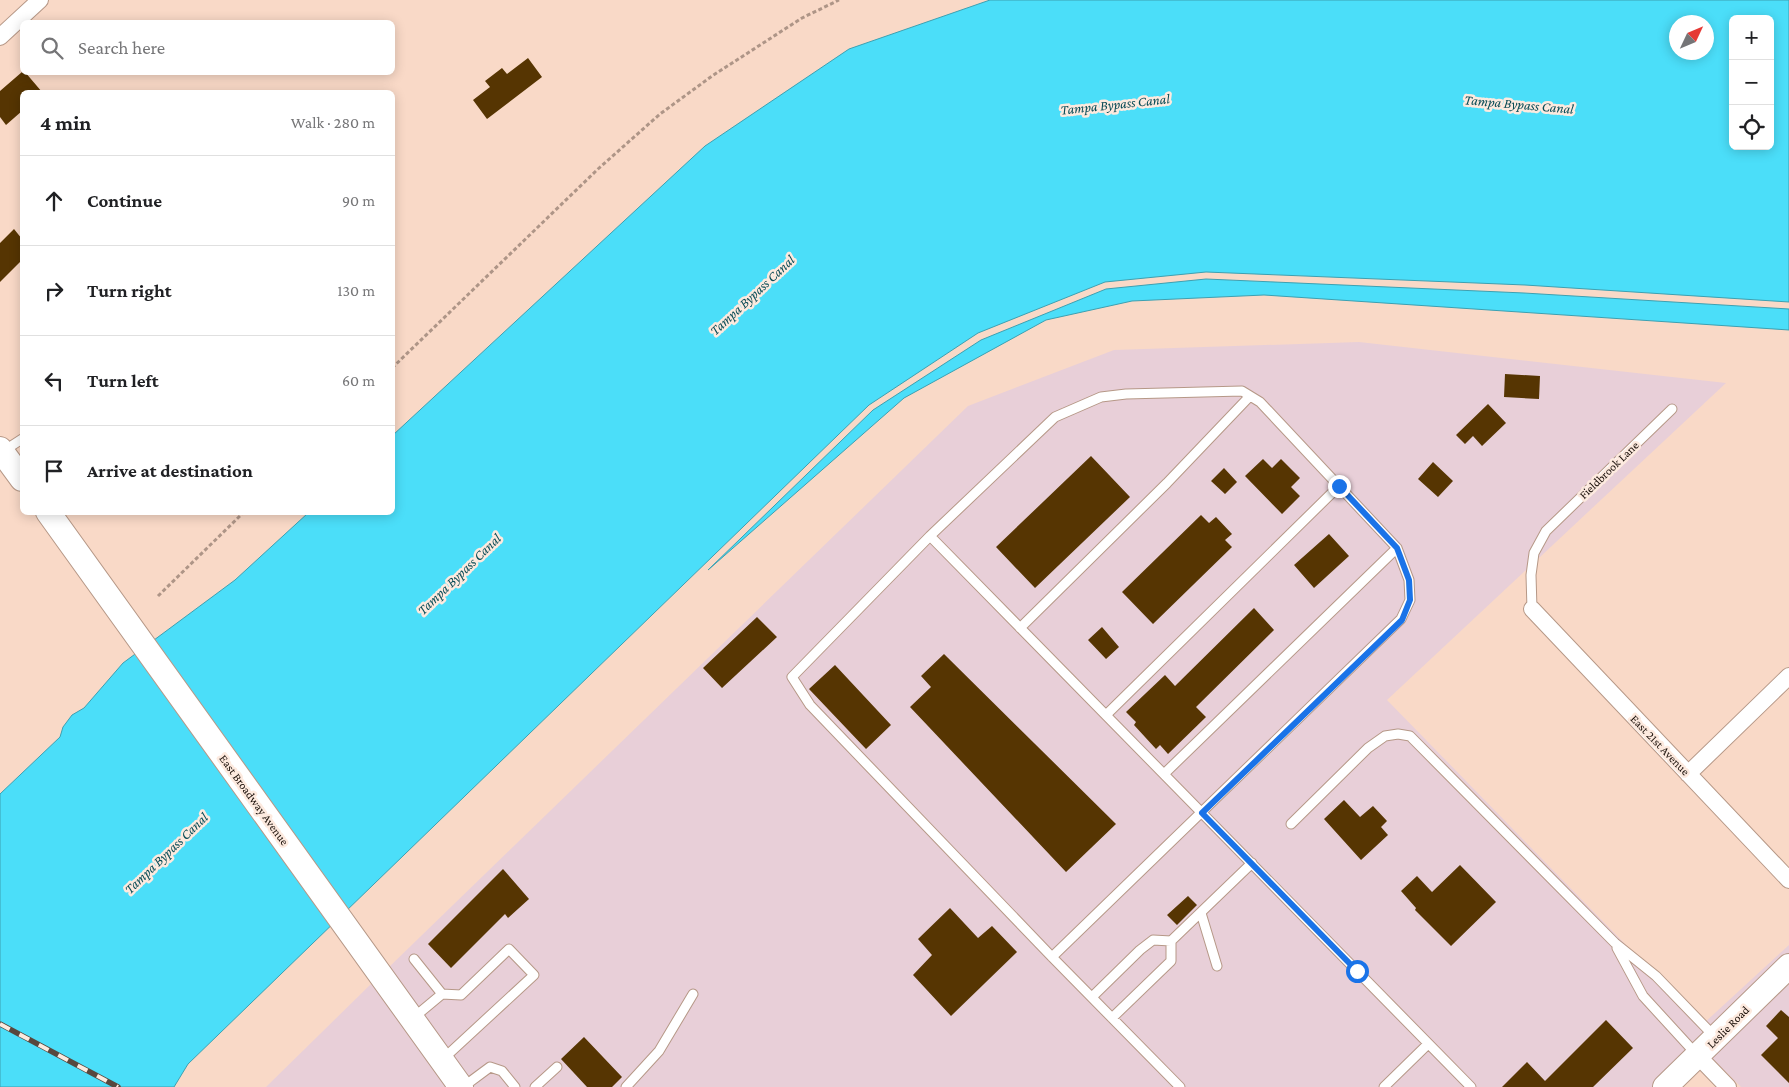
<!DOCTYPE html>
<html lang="en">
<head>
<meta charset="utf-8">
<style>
  body { margin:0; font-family:"Crimson Pro",serif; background:#f6f6f6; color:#202124 }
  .controls { position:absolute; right:15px; top:15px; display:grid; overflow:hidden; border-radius:8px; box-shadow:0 2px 12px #0003 }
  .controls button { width:45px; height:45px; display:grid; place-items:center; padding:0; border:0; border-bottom:1px solid #e0e0e0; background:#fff; color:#202124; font:25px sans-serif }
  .compass { position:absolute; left:1669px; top:15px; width:45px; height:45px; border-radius:50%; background:#fff; box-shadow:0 2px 12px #0003; rotate:46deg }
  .stop { position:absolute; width:15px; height:15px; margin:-11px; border:4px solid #1a73e8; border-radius:50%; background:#fff }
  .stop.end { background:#1a73e8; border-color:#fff; box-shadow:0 1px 5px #0008 }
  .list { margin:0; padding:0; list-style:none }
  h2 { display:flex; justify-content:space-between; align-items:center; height:65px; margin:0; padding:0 20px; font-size:21px }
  h2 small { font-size:16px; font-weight:400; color:#757577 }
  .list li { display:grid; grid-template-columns:32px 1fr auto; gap:15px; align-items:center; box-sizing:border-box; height:90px; padding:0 20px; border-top:1px solid #e0e0e0 }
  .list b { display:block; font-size:19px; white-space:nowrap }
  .list em { font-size:16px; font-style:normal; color:#757577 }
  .icon { flex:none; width:28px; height:28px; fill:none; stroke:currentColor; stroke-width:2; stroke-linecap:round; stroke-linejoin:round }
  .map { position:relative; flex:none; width:1789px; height:1087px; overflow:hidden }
  .search { position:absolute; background:#fff; box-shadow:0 2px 12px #0003; left:20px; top:20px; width:375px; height:55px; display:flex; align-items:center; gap:12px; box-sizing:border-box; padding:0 18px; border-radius:8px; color:#757577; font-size:19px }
  .panel { position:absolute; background:#fff; box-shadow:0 2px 12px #0003; left:20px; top:90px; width:375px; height:425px; border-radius:8px }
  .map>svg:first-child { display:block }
</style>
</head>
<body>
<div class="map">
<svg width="1789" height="1087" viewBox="0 0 1789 1087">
  <rect width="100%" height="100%" fill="#f9d9c7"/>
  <path fill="#e8cfd8" d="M1359 342 1726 383 1387 700 1703 1024 1789 945V954L1653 1087H473L387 969 968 406 1114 350Z
    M1789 978V1087H1741L1710 1056Z
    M373 982 450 1087H266Z"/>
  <path fill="#4bdef9" stroke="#3da0b1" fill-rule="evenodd" d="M990 0H1789V302L1525 285 1206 272 1105 282 978 333 869 405 188 1064 174 1087H0V794L60 737 63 727 72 715 84 708 123 663 235 580 308 513 392 512 393 435 705 146 849 49ZM1733 19H1770V146H1733ZM1676 22H1706V52H1676Z
    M1206 279 1524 293 1789 309V330L1264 295 1132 301 1046 320 904 398 708 570 873 410 981 340 1106 289Z"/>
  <path fill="#563502" d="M528 58 542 77 487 119 473 100 490 87 485 81 502 68 507 74Z
    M22 72H25L42 92H22V111L6 125 0 117V91Z
    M14 229 22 239V260L0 282V243Z
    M1505 374 1540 376 1539 399 1504 397Z
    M1488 404 1506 423 1482 446 1473 436 1465 444 1456 435Z
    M1091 456 1130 497 1035 588 996 547Z
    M1263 459 1272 468 1281 459 1300 478 1291 487 1300 496 1282 514 1245 476Z
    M1433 462 1453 481 1438 497 1418 479Z
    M1224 468 1237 482 1225 494 1211 481Z
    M1201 515 1209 523 1216 517 1232 534 1225 540 1232 547 1153 624 1122 592Z
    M1329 534 1349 556 1314 588 1294 565Z
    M1254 608 1274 630 1196 707 1206 717 1168 754 1160 745 1156 749 1134 725 1136 722 1126 712 1165 675 1175 686Z
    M757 617 777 637 722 688 703 668Z
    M1102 627 1119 647 1106 659 1088 640Z
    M944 654 1116 824 1066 872 910 707 931 687 921 676Z
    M835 665 891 725 866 749 809 689Z
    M1344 800 1360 817 1373 806 1387 821 1381 827 1388 835 1361 860 1324 819Z
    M1460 865 1496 902 1451 946 1415 910 1416 908 1401 891 1417 876 1432 892Z
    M503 869 529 899 508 918 505 914 451 968 428 944Z
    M1188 896 1197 905 1177 925 1167 915Z
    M950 908 978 938 992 926 1017 952 951 1016 913 975 932 955 918 939Z
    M1781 1010 1789 1017V1083L1761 1055 1778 1038 1766 1026Z
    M1606 1020 1633 1048 1593 1087H1502L1527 1062 1545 1081Z
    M584 1037 622 1077 612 1087H587L561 1059Z"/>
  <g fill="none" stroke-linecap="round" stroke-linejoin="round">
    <defs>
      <path id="lane" d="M2 452 22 439
        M930 536 1471 1087
        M1532 609 1531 575 1534 553 1546 531 1672 409
        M1020 628 1167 483 1250 396
        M1106 715 1339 486
        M1164 774 1397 548
        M1291 824 1368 748 1385 736 1398 734 1410 736 1615 943 1656 976 1714 1036
        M1201 913 1217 966
        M1617 948 1643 996 1697 1055
        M1052 957 1401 619 1410 600 1409 580 1397 548 1260 402 1242 391 1126 394 1101 397 1055 417 930 536 792 677 810 705 1052 957 1180 1087
        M414 959 442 994
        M1092 997 1140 950 1153 940 1171 941
        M1112 1018 1171 961V941L1252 863
        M412 1019 442 994 461 995 509 949 534 975 442 1060
        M463 1087 490 1067 502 1071 515 1087
        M535 1087 557 1067
        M626 1087 659 1051 693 994
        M1384 1087 1428 1044"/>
      <path id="street" d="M0 37 40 0
        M1532 609 1789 880
        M1688 774 1789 676
        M1698 1056 1728 1087"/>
      <path id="secondary" d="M0 449 22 479
        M48 512 461 1087
        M1665 1087 1789 966"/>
    </defs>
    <use href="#lane" stroke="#b69887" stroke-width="11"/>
    <use href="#street" stroke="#b69887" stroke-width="18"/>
    <use href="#secondary" stroke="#b69887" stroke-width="26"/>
    <path stroke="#ae9587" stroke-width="3" stroke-dasharray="4 2.5" stroke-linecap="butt" d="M392 368 598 169 660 114 712 76 802 18 839 0
      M158 596 244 512"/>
    <use href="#lane" stroke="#fff" stroke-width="9"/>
    <use href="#street" stroke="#fff" stroke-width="16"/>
    <use href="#secondary" stroke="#fff" stroke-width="24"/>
    <defs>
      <path id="rail" d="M0 1024 118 1087"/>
    </defs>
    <use href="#rail" stroke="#58483e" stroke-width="5.5"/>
    <use href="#rail" stroke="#fdeadf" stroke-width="4" stroke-dasharray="11" stroke-linecap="butt"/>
  </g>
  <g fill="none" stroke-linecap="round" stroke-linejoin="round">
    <path stroke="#1a73e8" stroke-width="6" d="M1339 486 1397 548 1409 580 1410 600 1402 620 1202 813 1357 971"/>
  </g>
  <g text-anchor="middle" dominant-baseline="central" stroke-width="5" stroke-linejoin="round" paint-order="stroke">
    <g font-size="12" fill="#1b100a" stroke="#fdeadf">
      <text transform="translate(1609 470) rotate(-44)">Fieldbrook Lane</text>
      <text transform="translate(1660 745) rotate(46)">East 21st Avenue</text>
      <text transform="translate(254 800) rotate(54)">East Broadway Avenue</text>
      <text transform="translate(1728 1027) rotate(-45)">Leslie Road</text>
    </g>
    <g font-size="14" font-style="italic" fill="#074a55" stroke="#fdeadf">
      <text transform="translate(1115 104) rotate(-6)">Tampa Bypass Canal</text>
      <text transform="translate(1519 104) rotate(5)">Tampa Bypass Canal</text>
      <text transform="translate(752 295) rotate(-43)">Tampa Bypass Canal</text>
      <text transform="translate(459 574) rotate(-44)">Tampa Bypass Canal</text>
      <text transform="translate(166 853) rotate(-44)">Tampa Bypass Canal</text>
    </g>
  </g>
</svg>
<div class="controls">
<button>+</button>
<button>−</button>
<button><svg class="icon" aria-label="locate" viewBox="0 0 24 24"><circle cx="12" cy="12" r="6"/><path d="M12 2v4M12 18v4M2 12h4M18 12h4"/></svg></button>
</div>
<svg class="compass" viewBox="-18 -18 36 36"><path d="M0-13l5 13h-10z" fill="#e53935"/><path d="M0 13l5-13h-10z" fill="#757577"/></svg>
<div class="stop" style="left:1357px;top:971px"></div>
<div class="stop end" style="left:1339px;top:486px"></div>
<div class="search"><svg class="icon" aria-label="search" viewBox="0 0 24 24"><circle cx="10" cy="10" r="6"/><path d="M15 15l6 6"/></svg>Search here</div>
<section class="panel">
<h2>4 min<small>Walk · 280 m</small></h2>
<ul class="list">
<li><svg class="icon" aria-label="ahead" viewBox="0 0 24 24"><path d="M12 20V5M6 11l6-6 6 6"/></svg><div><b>Continue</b></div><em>90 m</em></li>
<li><svg class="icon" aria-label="right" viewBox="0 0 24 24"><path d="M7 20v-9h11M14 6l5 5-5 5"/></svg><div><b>Turn right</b></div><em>130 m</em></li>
<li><svg class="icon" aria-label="left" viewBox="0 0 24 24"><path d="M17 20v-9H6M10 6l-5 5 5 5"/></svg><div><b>Turn left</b></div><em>60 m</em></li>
<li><svg class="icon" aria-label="arrive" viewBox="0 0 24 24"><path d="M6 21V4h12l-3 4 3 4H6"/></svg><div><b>Arrive at destination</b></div></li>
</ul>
</section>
</div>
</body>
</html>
